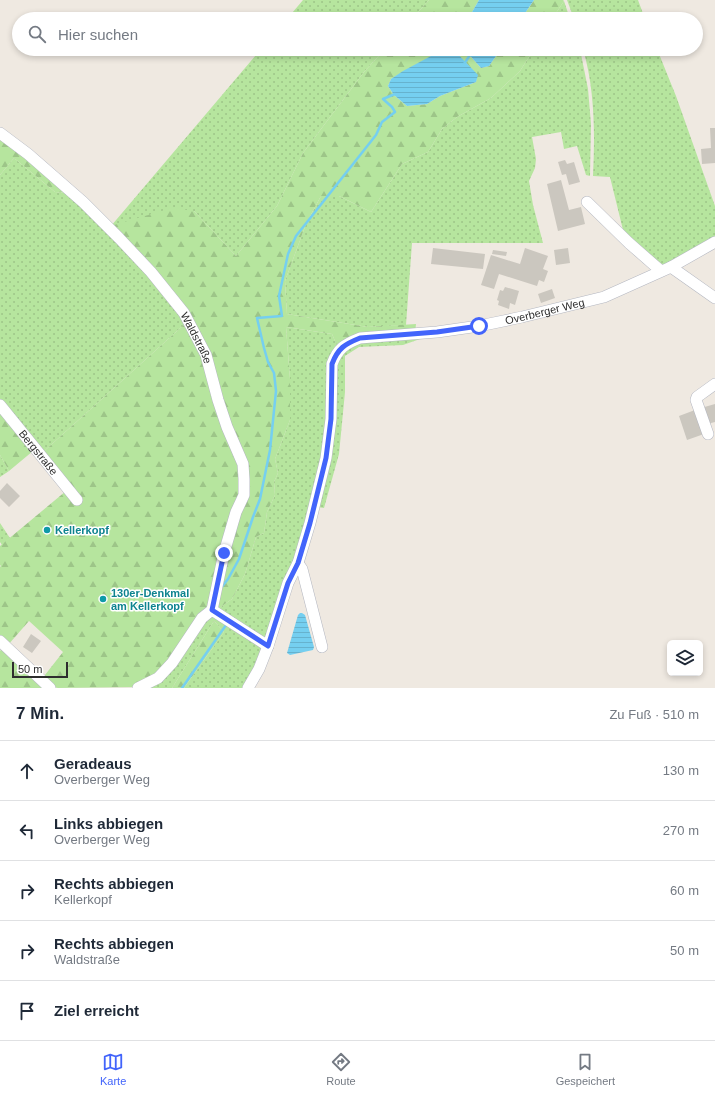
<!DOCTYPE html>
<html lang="de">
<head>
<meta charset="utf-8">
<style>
  body { margin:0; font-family:Helvetica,sans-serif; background:#f6f6f7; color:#1f2937 }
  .controls { position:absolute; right:12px; bottom:12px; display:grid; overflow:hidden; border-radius:6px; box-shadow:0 2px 6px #0003 }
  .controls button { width:36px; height:36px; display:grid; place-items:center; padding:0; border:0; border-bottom:1px solid #e0e1e3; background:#fff; color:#1f2937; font:20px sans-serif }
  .scale { position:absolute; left:12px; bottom:10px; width:56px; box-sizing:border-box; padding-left:4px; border:2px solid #2e2e2e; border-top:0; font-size:11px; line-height:14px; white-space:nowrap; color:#2e2e2e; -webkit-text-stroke:3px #fff; paint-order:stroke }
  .stop { position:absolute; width:12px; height:12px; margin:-9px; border:3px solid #4264fb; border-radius:50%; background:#fff }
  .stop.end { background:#4264fb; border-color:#fff; box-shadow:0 1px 4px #0008 }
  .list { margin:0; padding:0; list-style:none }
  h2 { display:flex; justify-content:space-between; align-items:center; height:52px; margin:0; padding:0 16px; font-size:17px }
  h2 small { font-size:13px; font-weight:400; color:#747a83 }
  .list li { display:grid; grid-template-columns:26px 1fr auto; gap:12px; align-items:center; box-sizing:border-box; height:60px; padding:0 16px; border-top:1px solid #e0e1e3 }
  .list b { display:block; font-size:15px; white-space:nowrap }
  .list p { margin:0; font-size:13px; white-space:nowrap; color:#747a83 }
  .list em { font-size:13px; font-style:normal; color:#747a83 }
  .icon { flex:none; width:22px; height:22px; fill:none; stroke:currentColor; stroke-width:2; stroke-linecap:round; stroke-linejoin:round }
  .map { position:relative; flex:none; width:715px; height:688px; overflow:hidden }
  .search { position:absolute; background:#fff; box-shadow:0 2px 6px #0003; left:12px; right:12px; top:12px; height:44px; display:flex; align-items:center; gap:10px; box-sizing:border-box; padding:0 14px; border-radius:22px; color:#747a83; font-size:15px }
  .sheet { height:352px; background:#fff }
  nav { display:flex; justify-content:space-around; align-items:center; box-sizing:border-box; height:56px; border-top:1px solid #e0e1e3; background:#fff; font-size:11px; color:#747a83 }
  nav a { display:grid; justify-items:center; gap:2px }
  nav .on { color:#4264fb }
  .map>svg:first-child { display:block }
</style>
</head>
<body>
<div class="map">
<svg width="715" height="688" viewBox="0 0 715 688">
  <defs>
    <pattern id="grass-dots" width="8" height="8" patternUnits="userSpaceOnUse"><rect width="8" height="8" fill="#b6e59e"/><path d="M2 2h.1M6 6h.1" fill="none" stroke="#9dc588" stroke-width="1.8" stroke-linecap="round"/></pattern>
    <pattern id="forest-firs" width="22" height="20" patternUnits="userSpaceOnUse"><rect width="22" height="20" fill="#b6e59e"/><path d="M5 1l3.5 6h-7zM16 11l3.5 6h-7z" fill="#9dc588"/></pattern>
    <pattern id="water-rules" width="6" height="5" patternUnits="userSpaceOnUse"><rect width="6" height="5" fill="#75cff0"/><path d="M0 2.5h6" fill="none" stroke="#66b2ce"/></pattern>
  </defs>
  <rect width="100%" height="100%" fill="#efe9e1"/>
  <path fill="url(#grass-dots)" d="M303 0H429L412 19H287Z
    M567 0H638L645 19H574Z
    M564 1 570 19H552Z
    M261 49H385L364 72 303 153 277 206 236 256 194 211 111 226Z
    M534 49H580L588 89 591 124 590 176 586 175 577 146 564 149 561 132 532 137 536 159 535 168 529 181 533 205 543 243H412L406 325 368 327 287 314 285 281 306 224 321 196H339L371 212 402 164 428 152 442 129 457 117 491 98 520 71Z
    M583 49H657L676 96 715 206V240L662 268 624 234 610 177 593 176C595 134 595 90 583 49Z
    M14 158 55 192 67 193 118 239 187 322 42 453 0 401V175Z
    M286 327 332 334 338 348 325 458 267 644 215 611 232 599 245 574 256 537 264 533 267 512 275 495 274 482 278 473 275 459 290 420V379Z
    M420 339 403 345 359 347 345 356V392L339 454 324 508 317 507 334 365 348 344Z
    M0 455 9 471 0 477Z
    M0 523 10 538 2 545 0 542Z
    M213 612 263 648 244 688H184L224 632 214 621 172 688H141Z"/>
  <path fill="url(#forest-firs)" d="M429 0H479L468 19H412Z
    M534 0H563L564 1 552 19H521Z
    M385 49H444L391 79 388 86 394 95 407 106 427 104 440 96 476 82 477 75 453 49H464L481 68 489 66 501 49H534L520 71 491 98 457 117 442 129 428 152 402 164 371 212 339 196H321L306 224 285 281 287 314 368 327 416 324 415 333 359 337 338 348 332 334 286 327 290 379V420L275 459 278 473 274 482 275 495 267 512 264 533 256 537 245 574 232 599 215 611 245 478 185 312 114 225 172 208 194 211 236 256 277 206 303 153 364 72Z
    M0 138 67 193 55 192 14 158 0 175Z
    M187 322 204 355 243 479 213 600 172 663 136 687 58 688 53 687 41 680 63 652 29 621 8 645 0 637V567L1 566 0 565V546L66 491 42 453Z
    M0 409 33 451 9 471 0 455Z
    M214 621 224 632 184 688H172Z
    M4 646 44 688H0V651Z"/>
  <path fill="url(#water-rules)" d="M479 0H534L521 19H468Z
    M444 49H453L478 75 476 82 440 96 427 104 407 106 394 95 388 86 391 79 403 71Z
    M464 49H501L489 66 481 68Z
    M300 613H302L305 615 314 647 313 650 290 655 287 653 298 615Z"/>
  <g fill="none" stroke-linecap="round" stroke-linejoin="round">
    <path stroke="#75cff0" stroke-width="2.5" d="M464 64 474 49
      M221 588 228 579 239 559 253 517 260 499 270 450 276 391 274 373 268 362 264 348 257 318 282 316 279 296 288 254 296 236 376 135 382 122 395 112 392 107 383 99 395 94
      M182 688 226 625"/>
  </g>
  <path fill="#cbc7bf" d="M710 128H715V163L702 164 701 149 711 148Z
    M565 160 567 164 574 162 580 182 569 185 566 174 562 175 558 162Z
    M561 180 569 210 581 207 585 224 558 231 547 184Z
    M433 248 485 254 483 269 431 264Z
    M525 248 548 256 543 269 548 271 544 282 539 280 537 286 499 274 494 289 481 285 491 255 520 264Z
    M568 248 570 263 556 265 554 250Z
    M493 250 507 252 506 256 492 254Z
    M505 287 519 291 515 305 510 303 509 309 498 305 499 301 497 300 500 290 503 291Z
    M552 289 555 298 541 303 538 294Z
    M715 404V422L707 424 701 408Z
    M695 410 704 434 687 440 679 416Z
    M7 483 20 496 9 507 0 498V491Z
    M31 634 41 641 32 653 23 647Z"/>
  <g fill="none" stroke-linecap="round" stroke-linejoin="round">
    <defs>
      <g id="minor">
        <path id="s1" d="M0 133 28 154 83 202 119 238 151 272 184 313 206 355 218 400 227 427 243 464 244 479V495L236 512 224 553 212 610"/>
        <path d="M587 202 629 243 661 271"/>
        <path d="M671 267 715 298"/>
        <path id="s2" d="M0 405 77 500"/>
        <path d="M708 434 696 400 697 397 715 384"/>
        <path d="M298 563 302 569 322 647"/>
        <path d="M0 641 50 688"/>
        <path d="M138 688 158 678 172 663 202 618 212 610 268 646"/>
        <path id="s3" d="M248 688 259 669 268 646 288 583 298 563 310 523 326 458 331 419 332 364C338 348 345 344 360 338L437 332 479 326 522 317 604 297 671 267 715 242"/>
      </g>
    </defs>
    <use href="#minor" stroke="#b4b7c1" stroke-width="12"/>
    <use href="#minor" stroke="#fff" stroke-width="11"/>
  </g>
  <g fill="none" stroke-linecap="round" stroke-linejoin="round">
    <path stroke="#4264fb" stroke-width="5" d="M224 553 212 610 268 646 288 583 298 563 310 523 326 458 331 419 332 364C338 348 345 344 360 338L437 332 479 326"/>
  </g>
  <g fill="#0f9aa8" stroke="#fff" stroke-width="1.5">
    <circle cx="47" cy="530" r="4"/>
    <circle cx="103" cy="599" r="4"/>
  </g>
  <g text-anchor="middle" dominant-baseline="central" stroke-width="3" stroke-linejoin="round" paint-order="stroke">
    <g font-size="11" fill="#2e2e2e" stroke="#fff">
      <text stroke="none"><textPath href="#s3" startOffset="565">Overberger Weg</textPath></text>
      <text stroke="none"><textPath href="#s1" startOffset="286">Waldstraße</textPath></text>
      <text stroke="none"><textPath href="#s2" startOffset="61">Bergstraße</textPath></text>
    </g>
    <g font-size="11" font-weight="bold" fill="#0d838f" stroke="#fff" text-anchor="start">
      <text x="55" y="530">Kellerkopf</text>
      <text x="111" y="593">130er-Denkmal<tspan x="111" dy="13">am Kellerkopf</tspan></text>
    </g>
  </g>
</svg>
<div class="controls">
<button><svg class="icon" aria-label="layers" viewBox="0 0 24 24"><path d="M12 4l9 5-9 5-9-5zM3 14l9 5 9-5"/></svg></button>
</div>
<div class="scale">50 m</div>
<div class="stop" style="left:479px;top:326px"></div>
<div class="stop end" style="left:224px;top:553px"></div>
<div class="search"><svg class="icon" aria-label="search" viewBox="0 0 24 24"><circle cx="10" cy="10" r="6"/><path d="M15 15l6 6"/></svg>Hier suchen</div>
</div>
<section class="sheet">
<h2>7 Min.<small>Zu Fuß · 510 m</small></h2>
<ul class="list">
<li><svg class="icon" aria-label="ahead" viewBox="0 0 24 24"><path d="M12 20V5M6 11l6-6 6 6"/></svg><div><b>Geradeaus</b><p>Overberger Weg</p></div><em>130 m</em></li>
<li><svg class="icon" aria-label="left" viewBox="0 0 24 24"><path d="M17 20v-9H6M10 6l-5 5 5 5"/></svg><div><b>Links abbiegen</b><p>Overberger Weg</p></div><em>270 m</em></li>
<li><svg class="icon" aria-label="right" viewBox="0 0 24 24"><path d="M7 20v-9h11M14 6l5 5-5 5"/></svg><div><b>Rechts abbiegen</b><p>Kellerkopf</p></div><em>60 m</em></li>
<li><svg class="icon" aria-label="right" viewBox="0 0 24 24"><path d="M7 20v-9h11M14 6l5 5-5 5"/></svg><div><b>Rechts abbiegen</b><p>Waldstraße</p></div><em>50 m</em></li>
<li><svg class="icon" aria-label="arrive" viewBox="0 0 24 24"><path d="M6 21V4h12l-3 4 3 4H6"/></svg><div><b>Ziel erreicht</b></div></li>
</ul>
</section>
<nav>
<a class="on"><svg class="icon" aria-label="map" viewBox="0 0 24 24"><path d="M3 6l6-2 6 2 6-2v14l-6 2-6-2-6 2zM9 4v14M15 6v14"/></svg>Karte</a>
<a><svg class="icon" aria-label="directions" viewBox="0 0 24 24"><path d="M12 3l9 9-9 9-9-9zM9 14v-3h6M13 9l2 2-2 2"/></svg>Route</a>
<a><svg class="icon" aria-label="saved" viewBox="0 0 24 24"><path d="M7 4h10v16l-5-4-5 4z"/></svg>Gespeichert</a>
</nav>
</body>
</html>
